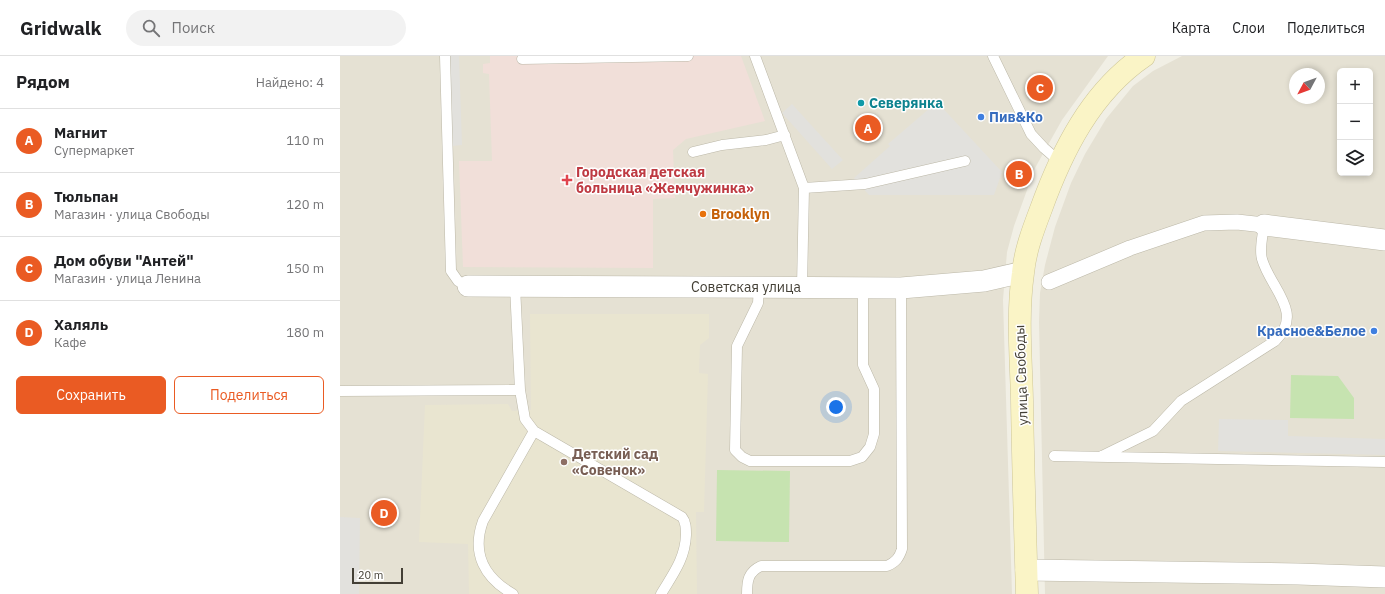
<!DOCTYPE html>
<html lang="ru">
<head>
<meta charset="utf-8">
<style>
  body { margin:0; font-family:"IBM Plex Sans",sans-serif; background:#f2f2f2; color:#202124 }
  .controls { position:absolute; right:12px; top:12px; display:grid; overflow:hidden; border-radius:6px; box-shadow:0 2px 6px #0003 }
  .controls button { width:36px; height:36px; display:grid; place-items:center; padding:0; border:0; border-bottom:1px solid #e0e0e0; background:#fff; color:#202124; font:20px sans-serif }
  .compass { position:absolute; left:949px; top:12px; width:36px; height:36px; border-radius:50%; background:#fff; box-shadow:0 2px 6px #0003; rotate:229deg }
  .scale { position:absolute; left:12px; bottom:10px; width:51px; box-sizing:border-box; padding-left:4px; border:2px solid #433f35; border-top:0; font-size:11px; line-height:14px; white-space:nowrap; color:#433f35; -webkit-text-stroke:3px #fff; paint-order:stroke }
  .you { position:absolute; left:496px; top:351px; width:14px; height:14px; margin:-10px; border:3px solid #fff; border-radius:50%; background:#1a73e8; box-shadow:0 0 0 6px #1a73e833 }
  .badge { display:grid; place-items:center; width:26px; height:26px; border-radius:50%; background:#ea5b23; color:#fff; font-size:13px; font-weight:700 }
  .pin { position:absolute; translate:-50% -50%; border:2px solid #fff; box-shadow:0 1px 4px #0006 }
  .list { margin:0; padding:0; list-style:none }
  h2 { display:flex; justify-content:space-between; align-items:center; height:52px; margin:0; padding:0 16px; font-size:17px }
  h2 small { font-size:13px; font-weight:400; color:#757577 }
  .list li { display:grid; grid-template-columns:26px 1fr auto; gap:12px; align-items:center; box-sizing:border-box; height:64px; padding:0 16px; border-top:1px solid #e0e0e0 }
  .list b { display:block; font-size:15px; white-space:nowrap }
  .list p { margin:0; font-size:13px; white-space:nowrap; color:#757577 }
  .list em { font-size:13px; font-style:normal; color:#757577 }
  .actions { display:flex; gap:8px; padding:12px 16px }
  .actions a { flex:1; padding:9px 0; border:1px solid #ea5b23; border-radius:6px; text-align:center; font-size:14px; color:#ea5b23 }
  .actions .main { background:#ea5b23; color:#fff }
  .icon { flex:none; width:22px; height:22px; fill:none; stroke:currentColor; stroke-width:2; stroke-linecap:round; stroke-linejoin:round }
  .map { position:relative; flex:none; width:1045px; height:538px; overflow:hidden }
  header { display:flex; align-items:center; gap:24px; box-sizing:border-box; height:56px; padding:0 20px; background:#fff; border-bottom:1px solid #e0e0e0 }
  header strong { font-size:19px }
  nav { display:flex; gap:22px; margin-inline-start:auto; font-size:14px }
  .search { width:280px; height:36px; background:#f2f2f2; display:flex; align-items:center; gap:10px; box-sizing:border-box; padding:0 14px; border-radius:22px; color:#757577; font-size:15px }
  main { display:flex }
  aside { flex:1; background:#fff }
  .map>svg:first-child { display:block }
</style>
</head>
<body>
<header>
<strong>Gridwalk</strong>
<div class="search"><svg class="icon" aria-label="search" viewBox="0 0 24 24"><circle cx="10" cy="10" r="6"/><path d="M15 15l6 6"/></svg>Поиск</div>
<nav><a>Карта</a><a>Слои</a><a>Поделиться</a></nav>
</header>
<main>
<aside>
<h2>Рядом<small>Найдено: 4</small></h2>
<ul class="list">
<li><span class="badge">A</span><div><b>Магнит</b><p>Супермаркет</p></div><em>110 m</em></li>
<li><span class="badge">B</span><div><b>Тюльпан</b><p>Магазин · улица Свободы</p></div><em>120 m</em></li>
<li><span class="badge">C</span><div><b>Дом обуви &quot;Антей&quot;</b><p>Магазин · улица Ленина</p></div><em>150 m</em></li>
<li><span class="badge">D</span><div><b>Халяль</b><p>Кафе</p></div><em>180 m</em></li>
</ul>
<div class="actions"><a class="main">Сохранить</a><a>Поделиться</a></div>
</aside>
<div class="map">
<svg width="1045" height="538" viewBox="0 0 1045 538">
  <rect width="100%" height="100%" fill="#f1efe5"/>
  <path fill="#e5e1d3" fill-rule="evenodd" d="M0 0H768L722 64 695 112 674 170 667 196 663 244 672 538H0Z
    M842 0H1045V538H705L699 266 700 237 705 209 715 171 731 127 745 98 766 63 793 30 813 15ZM1000 15H1030V117H1000ZM955 18H979V42H955Z"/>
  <path fill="#e9e5d0" d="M190 258H369V282L360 289 359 317 368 318 364 456H356L357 538H129L128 488 79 486 85 349 168 348 172 355 191 354Z"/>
  <path fill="#f1dfd9" d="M150 0H401L425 65 346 83 333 94 335 142 313 143V212L123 211 119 105H152L149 18 143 17V8L150 7Z"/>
  <path fill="#c6e3b0" d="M951 319 998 320 1014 342V363L950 362Z
    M377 414 450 415 449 486 376 485Z"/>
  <path fill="#e2e1dd" d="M108 0H119L122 89 112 90Z
    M597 46 662 116 654 139H529L514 122 550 90 548 88Z
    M452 48 503 104 492 113 442 57Z
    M879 363 948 364V380L1045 383V399L878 395Z
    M0 461 20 462 19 538H0Z"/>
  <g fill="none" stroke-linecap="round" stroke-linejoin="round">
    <defs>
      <path id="service" d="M105 0 111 215 118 225 128 230
        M415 0 464 132 462 231
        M653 0 691 78 704 92 720 106
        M182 3 348 0
        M353 96 382 89 426 84 445 79
        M464 132 525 128 625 105
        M419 231 418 247 397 290 395 394 402 401 410 405H510L522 401 530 391 534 378V333L523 309V231
        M0 335 180 334
        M194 375 342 461C346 466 346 472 346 479 345 503 333 518 321 538
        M714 400 1045 406
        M760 401 813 375 841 345 935 285C965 257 930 232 922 203 919 193 923 179 924 169
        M173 538C145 522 131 498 143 465L194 375 185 363 180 334 175 230
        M407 538C407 525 408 516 421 510H547C556 506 559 502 562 493L561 232"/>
      <path id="pedestrian" d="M709 226 790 192 864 167 897 166 924 169"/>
      <path id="minor" d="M924 169 1045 184
        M128 230 561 232 644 225 683 216
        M686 514 958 518 1045 521"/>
      <path id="secondary" d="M687 538C685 473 683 409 682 344 681 302 677 259 683 217 685 195 693 174 701 153 722 95 751 36 804 0"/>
    </defs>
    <use href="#service" stroke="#bcb8a8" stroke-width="11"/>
    <use href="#pedestrian" stroke="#bcb8a8" stroke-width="16"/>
    <use href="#minor" stroke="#bcb8a8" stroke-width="22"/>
    <use href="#secondary" stroke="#cec697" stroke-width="23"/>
    <use href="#service" stroke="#fff" stroke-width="10"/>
    <use href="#pedestrian" stroke="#fff" stroke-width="15"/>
    <use href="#minor" stroke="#fff" stroke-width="21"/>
    <use href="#secondary" stroke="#faf4c6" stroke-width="22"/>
  </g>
  <circle fill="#0f9aa8" stroke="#fff" stroke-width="1.5" cx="521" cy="47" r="4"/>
  <g fill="#3f7fe0" stroke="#fff" stroke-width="1.5">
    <circle cx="641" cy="61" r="4"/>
    <circle cx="1034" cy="275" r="4"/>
  </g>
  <path fill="#e0444e" stroke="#fff" stroke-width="1.5" d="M225 118h4v4h4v4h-4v4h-4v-4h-4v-4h4z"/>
  <circle fill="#e8710a" stroke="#fff" stroke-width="1.5" cx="363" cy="158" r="4"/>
  <circle fill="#8d6e63" stroke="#fff" stroke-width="1.5" cx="224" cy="406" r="4"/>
  <g text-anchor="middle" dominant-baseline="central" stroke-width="3" stroke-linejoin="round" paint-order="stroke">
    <g font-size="14" font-weight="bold" fill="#0d838f" stroke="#fff" text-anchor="start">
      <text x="529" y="47">Северянка</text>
    </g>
    <g font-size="14" font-weight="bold" fill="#366cbe" stroke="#fff" text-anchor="start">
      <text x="649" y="61">Пив&amp;Ко</text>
      <text x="1026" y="275" text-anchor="end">Красное&amp;Белое</text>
    </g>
    <g font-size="14" font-weight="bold" fill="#be3a42" stroke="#fff" text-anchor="start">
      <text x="236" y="116">Городская детская<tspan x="236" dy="16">больница «Жемчужинка»</tspan></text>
    </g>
    <g font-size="14" font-weight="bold" fill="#c56008" stroke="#fff" text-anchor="start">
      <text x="371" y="158">Brooklyn</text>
    </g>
    <g font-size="14" fill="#433f35" stroke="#fff">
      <text x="406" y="231">Советская улица</text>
      <text transform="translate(681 319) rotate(-92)">улица Свободы</text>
    </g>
    <g font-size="14" font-weight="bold" fill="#785e54" stroke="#fff" text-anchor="start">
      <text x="232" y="398">Детский сад<tspan x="232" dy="16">«Совенок»</tspan></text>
    </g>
  </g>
</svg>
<div class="controls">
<button>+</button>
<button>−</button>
<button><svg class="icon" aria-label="layers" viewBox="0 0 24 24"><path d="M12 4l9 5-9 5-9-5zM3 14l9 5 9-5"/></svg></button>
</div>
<svg class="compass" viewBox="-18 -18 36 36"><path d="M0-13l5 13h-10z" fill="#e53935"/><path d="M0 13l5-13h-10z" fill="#757577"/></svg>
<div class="scale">20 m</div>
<div class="you"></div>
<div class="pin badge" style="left:528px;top:72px">A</div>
<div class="pin badge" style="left:679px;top:118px">B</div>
<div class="pin badge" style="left:700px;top:32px">C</div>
<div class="pin badge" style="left:44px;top:457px">D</div>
</div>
</main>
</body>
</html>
